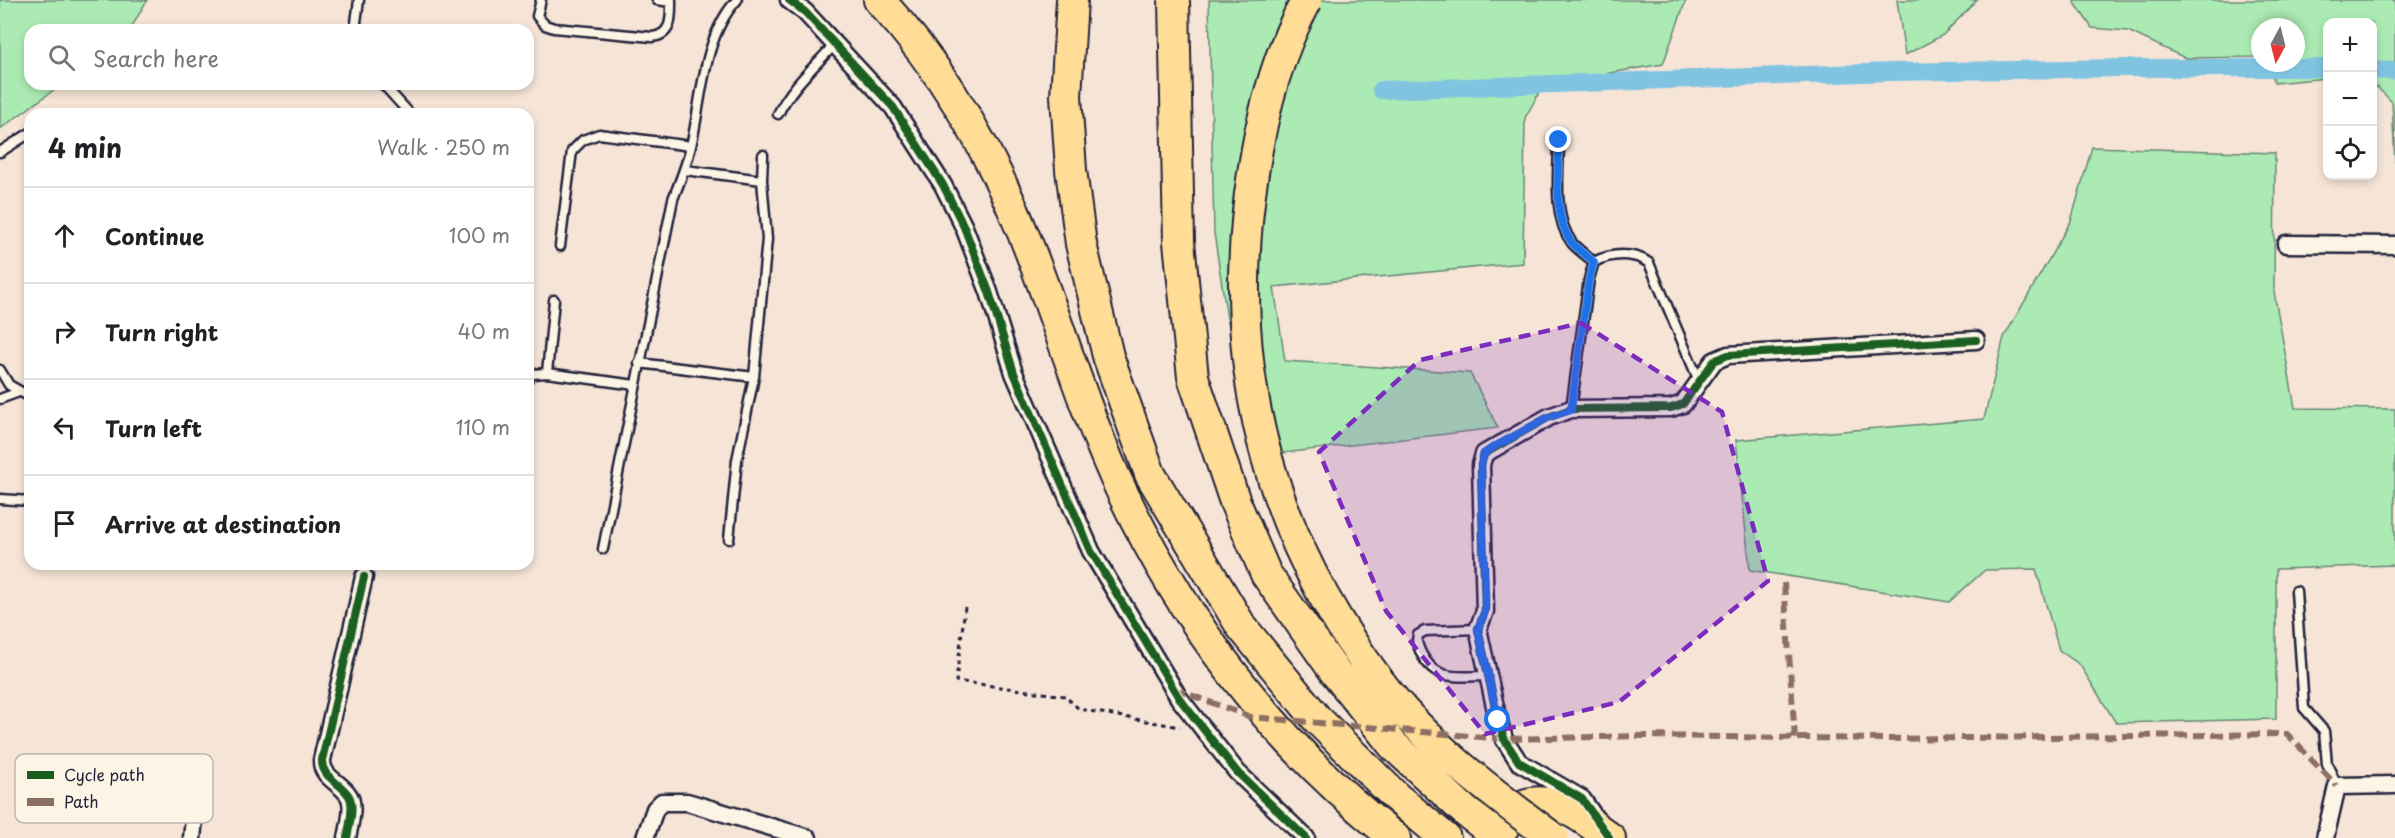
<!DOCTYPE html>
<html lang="en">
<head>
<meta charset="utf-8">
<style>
  body { margin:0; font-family:"Playpen Sans",sans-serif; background:#f2f2f2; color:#202124 }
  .controls { position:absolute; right:18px; top:18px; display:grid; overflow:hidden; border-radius:12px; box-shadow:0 3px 9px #0003 }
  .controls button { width:54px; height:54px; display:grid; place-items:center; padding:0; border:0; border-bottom:2px solid #e0e0e0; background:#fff; color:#202124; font:30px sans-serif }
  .compass { position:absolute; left:2251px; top:18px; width:54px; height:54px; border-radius:50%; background:#fff; box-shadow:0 3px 9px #0003; rotate:187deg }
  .stop { position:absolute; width:18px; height:18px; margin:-14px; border:4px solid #1a73e8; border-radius:50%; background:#fff }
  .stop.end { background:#1a73e8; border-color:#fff; box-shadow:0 2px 6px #0008 }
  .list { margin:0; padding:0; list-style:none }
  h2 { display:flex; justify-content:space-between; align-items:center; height:78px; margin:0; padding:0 24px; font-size:26px }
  h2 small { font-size:20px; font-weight:400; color:#757577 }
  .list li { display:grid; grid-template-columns:39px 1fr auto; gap:18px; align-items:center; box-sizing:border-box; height:96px; padding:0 24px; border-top:2px solid #e0e0e0 }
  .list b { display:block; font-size:22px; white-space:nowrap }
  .list em { font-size:20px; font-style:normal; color:#757577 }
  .icon { flex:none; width:33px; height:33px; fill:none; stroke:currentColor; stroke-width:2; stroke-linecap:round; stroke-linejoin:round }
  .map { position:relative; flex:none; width:2395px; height:838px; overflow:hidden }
  .search { position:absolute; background:#fff; box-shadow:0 3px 9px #0003; left:24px; top:24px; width:510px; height:66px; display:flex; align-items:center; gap:15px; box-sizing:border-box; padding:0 21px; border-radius:18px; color:#757577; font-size:22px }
  .panel { position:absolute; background:#fff; box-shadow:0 3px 9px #0003; left:24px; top:108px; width:510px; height:462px; border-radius:18px }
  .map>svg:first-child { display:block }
</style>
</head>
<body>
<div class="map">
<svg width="2395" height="838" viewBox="0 0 2395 838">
  <rect width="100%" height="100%" fill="#f6e5d7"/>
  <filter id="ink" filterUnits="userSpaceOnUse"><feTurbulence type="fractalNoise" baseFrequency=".0167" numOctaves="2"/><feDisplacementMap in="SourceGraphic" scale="12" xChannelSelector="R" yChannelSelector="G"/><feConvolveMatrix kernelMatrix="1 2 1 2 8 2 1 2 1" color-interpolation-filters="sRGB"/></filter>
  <g filter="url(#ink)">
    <path fill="#abebb3" stroke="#668677" stroke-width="1.5" d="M0 0H147L130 30H30V84H62L0 129Z
      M1209 0H1686L1663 64 1544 84 1525 118 1523 263 1274 287 1285 361 1470 373 1498 428 1266 455 1227 318 1214 233Z
      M1897 0H1977L1943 35 1905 55Z
      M2073 0H2395V163L2392 102 2377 87 2373 88 2372 22H2328L2327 78 2275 83 2267 63H2296V27H2260V57L2185 58 2128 31 2092 28Z
      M2092 147 2275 153 2274 292 2295 408 2395 409V565L2276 569V719L2116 723 2080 665 2059 650 2036 569 1985 570 1949 602 1750 570 1736 440 1984 419 2004 337 2071 221Z"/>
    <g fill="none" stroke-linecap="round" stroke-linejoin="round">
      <path stroke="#80c4e1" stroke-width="18" d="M2372 70 2395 71
        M1381 90 1891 72 2123 68H2328"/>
      <defs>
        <path id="lane" d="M541 0 537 16 545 25 554 28 652 37C672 35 671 18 671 2
          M657 0 671 2V0
          M355 30 359 0
          M383 84 410 114
          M778 114C791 87 815 66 835 44
          M1559 140C1559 172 1552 216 1572 243 1578 250 1587 256 1594 262
          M0 152 30 133
          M685 170 762 180
          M560 246 572 151 583 140 599 134 691 146
          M639 363 754 377
          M0 370 9 385 30 397
          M547 373 554 300
          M528 379 532 374 547 373 635 385
          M0 399 19 392
          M1571 409 1589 279 1594 262C1611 253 1634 252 1649 263L1699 381
          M0 499 30 501
          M729 539 737 460 754 377 767 239 762 180 763 155
          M603 549 673 199C680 181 687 164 691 146 702 99 703 36 737 0
          M2296 591 2304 708 2324 731 2327 764 2337 786
          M1478 629 1425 631 1418 635C1416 642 1418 646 1421 653 1436 683 1460 676 1488 676"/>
        <path id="street" d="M789 0 805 12 893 107 943 185 964 227 989 292 1014 373 1091 551 1179 698 1237 772 1306 838
          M2286 244 2395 245
          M1597 821 1582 799 1519 762 1504 739 1498 720 1478 629 1485 611 1481 465 1484 454 1549 417 1571 409 1671 408 1683 404 1714 361 1728 355 1976 340
          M192 838 197 791
          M347 838C349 827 355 806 349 796 341 782 321 778 322 760L364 577
          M645 838 655 809 662 802H687L808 838
          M2325 838 2337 786 2395 785"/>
        <path id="highway" d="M879 0C943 69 990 150 1025 238 1057 317 1080 399 1115 477 1179 617 1273 743 1395 838
          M1072 0 1066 96 1071 170 1081 244 1108 356 1150 474 1241 626 1317 719 1396 797 1445 838
          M1502 829C1508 822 1516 808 1524 805 1555 793 1588 822 1610 838"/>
      </defs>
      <use href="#lane" stroke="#22223b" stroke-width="13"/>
      <use href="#street" stroke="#22223b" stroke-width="21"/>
      <use href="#highway" stroke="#22223b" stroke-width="34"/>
      <path stroke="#22223b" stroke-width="3" stroke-dasharray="4.5 4.5" stroke-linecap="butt" d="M965 607 956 681 1065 696 1079 709 1180 727"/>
      <use href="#lane" stroke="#fcf5e5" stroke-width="8"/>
      <use href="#street" stroke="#fcf5e5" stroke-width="16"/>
      <use href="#highway" stroke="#ffdd96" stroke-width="30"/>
      <defs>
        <path id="highway-bridge" d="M1174 0 1179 242 1193 377 1235 502 1266 574 1335 672 1393 745 1466 812 1500 838
          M1307 0C1277 53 1262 114 1253 173 1224 359 1265 530 1379 681 1426 744 1490 791 1553 838"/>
      </defs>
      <use href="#highway-bridge" stroke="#22223b" stroke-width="34" stroke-linecap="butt"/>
      <use href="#highway-bridge" stroke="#ffdd96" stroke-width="30"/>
      <path stroke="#8d6e63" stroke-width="6" stroke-dasharray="12 6" stroke-linecap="butt" d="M1784 583 1795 739
        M1174 689 1251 717 1504 739 1641 736 1885 739 2287 734 2337 786"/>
      <defs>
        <path id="cycleway" d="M789 0 805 12 893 107 943 185 964 227 989 292 1014 373 1091 551 1179 698 1237 772 1306 838
          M1609 837 1582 799 1519 762 1504 739 1498 720 1478 629 1485 611 1481 465 1484 454 1549 417 1571 409 1671 408 1683 404 1714 361 1728 355 1976 340
          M347 838C349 827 355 806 349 796 341 782 321 778 322 760L364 577"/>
      </defs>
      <use href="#cycleway" stroke="#fcf5e5" stroke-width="11"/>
      <use href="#cycleway" stroke="#1b5e20" stroke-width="8"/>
    </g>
  </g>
  <g fill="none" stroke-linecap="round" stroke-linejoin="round" filter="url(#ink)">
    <path stroke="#1a73e8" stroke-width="8" d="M1498 720 1478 629 1485 611V598L1481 465 1484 454 1492 448 1549 417 1571 410 1589 279 1594 262C1587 256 1578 250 1572 243 1552 216 1559 172 1559 140"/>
  </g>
  <path fill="#7b2cbf" fill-opacity="0.2" stroke="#7b2cbf" stroke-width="4.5" stroke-dasharray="12 8" stroke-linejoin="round" d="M1581 323 1722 412 1768 581 1619 702 1485 734 1386 611 1319 452 1420 360Z"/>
  <rect x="15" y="754" width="198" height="69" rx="9" fill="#fcf5e5" stroke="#bbb6b2" stroke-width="1.5"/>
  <rect x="27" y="771" width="27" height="8" fill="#1b5e20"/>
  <rect x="27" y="798" width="27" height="8" fill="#8d6e63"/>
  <g font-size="16" fill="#22223b">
    <text x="64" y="781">Cycle path</text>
    <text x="64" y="808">Path</text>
  </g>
</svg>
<div class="controls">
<button>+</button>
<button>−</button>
<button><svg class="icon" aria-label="locate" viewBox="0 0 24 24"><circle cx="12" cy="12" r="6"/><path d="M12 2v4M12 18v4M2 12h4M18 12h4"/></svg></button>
</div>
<svg class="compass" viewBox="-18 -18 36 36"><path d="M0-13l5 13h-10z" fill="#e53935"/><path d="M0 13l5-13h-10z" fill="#757577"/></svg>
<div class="stop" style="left:1498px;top:720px"></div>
<div class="stop end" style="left:1559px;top:140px"></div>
<div class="search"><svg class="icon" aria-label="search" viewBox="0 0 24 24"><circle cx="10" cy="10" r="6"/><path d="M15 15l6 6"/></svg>Search here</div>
<section class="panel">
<h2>4 min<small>Walk · 250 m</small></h2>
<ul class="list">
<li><svg class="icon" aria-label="ahead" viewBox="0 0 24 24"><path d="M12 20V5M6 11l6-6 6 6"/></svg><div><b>Continue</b></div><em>100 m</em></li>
<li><svg class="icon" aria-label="right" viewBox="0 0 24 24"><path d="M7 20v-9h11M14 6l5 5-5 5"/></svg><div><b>Turn right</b></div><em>40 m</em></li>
<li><svg class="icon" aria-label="left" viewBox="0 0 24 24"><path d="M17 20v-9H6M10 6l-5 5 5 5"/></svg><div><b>Turn left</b></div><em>110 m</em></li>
<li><svg class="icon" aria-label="arrive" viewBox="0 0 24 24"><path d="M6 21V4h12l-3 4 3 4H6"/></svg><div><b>Arrive at destination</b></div></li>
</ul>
</section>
</div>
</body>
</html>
